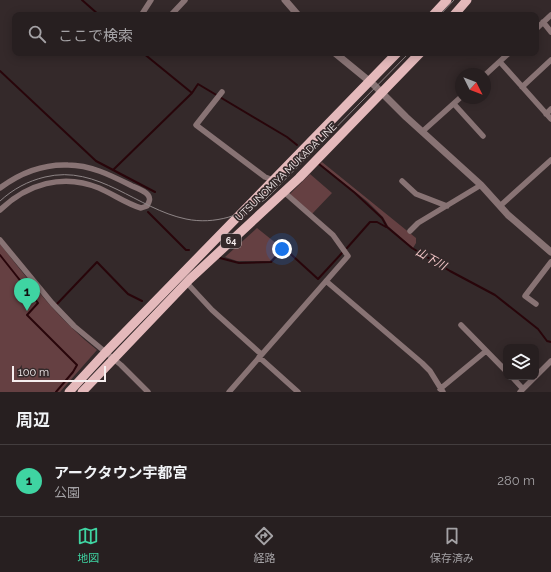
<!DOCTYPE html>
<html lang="ja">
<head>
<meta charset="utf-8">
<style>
  body { margin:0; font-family:Raleway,"Noto Sans JP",sans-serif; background:#332c2d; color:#f1f3f6 }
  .controls { position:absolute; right:12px; bottom:12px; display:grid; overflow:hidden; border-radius:8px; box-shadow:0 2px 10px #0003 }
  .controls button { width:36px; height:36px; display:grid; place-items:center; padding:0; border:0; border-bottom:1px solid #433d3e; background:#271f20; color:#f1f3f6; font:20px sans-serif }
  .compass { position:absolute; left:455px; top:68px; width:36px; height:36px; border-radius:50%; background:#271f20; box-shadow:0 2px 10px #0003; rotate:132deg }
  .scale { position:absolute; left:12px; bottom:10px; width:94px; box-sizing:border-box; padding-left:4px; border:2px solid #f6eeef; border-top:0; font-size:11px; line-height:14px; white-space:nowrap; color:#f6eeef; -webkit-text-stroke:3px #34292a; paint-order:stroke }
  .you { position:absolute; left:282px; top:249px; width:14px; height:14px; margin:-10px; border:3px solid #fff; border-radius:50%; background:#1a73e8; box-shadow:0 0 0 6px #1a73e833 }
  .badge { display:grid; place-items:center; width:26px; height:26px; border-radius:50%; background:#3fd4a2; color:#111; font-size:13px; font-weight:700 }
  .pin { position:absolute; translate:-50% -33px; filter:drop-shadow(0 1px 2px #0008) }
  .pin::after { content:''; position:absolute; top:21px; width:14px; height:12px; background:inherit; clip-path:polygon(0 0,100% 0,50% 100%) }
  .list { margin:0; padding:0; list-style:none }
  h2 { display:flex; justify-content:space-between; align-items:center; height:52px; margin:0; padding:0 16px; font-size:17px }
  h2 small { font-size:13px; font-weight:400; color:#a4a2a5 }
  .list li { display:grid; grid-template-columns:26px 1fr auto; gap:12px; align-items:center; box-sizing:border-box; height:72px; padding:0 16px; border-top:1px solid #433d3e }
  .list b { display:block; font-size:15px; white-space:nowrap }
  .list p { margin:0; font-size:13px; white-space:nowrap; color:#a4a2a5 }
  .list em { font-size:13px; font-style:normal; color:#a4a2a5 }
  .icon { flex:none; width:22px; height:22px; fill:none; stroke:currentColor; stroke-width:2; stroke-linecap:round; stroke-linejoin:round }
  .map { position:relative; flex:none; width:551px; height:392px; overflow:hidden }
  .search { position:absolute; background:#271f20; box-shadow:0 2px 10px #0003; left:12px; right:12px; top:12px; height:44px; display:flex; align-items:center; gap:10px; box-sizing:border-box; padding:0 14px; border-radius:8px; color:#a4a2a5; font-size:15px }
  .sheet { height:124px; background:#271f20 }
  nav { display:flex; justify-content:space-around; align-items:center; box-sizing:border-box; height:56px; border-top:1px solid #433d3e; background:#271f20; font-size:11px; color:#a4a2a5 }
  nav a { display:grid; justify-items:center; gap:2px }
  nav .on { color:#3fd4a2 }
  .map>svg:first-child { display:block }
</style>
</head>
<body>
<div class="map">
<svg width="551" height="392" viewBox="0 0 551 392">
  <rect width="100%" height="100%" fill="#34292a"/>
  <path fill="#654042" d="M322 162 416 238V243L413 248 388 226 383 217 368 202 320 164Z
    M310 174 332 193 311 215 290 194Z
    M257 228 282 248 270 261H237L225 257Z
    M0 244C30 282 59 320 97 350L60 392H0Z"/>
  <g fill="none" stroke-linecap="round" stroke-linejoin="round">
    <path stroke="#28050a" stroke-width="2" d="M82 0 99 15
      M143 53 192 93 198 84 287 137 297 145
      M0 71 96 161 155 192
      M319 164 355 193 382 218 387 227 412 248 450 271 495 295 538 329 547 341 551 342
      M113 170 192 93
      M148 212 186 250H189
      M347 248 370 222H377L386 227
      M0 255 38 303 27 315 77 365 73 372 56 392
      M220 258 239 263 271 262 284 248 318 279 342 253
      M56 305 97 262 128 294 142 301"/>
    <path stroke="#887374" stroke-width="5.5" d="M144 15 142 14 151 0
      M171 15 185 0
      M543 22 551 32
      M536 29 551 15
      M500 62 551 119
      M485 75 509 53
      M522 87 551 60
      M222 92 196 125 265 177 273 180
      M454 104 483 136
      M546 114 551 109
      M423 131 461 97
      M402 181 416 194 447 206
      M0 188C20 173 43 164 68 165 91 165 112 176 132 186 137 188 145 191 148 195 151 199 149 202 147 206L141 208C127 204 113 194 99 188 63 173 27 184 0 210
      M500 206 551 160
      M410 231 418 223 481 185
      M0 240 52 303 74 326 121 365 148 392
      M326 281 422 363 430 371 443 392
      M186 282 212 310 261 354
      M536 304 525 296 551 262
      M461 325 506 371
      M259 357 298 392
      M512 377 523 389
      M440 389 486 351
      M229 392 348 256 333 235 284 192
      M520 392 551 361"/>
    <path stroke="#887374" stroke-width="7" d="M285 0 298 15
      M335 53 374 85 406 117 481 185 508 215 551 252"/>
    <path stroke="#e4b9bb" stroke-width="9" d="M433 15 447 0
      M454 15 467 0
      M69 392 105 353 397 53
      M82 392 190 279 299 178 420 53"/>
    <path stroke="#8e8586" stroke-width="1" d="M440 15 454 0
      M0 201C13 189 28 181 45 177 98 164 137 209 186 219 215 225 243 215 266 199L409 53"/>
  </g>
  <g text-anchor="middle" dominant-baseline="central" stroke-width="3.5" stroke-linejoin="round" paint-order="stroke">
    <rect fill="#34292a" stroke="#bcb3b4" stroke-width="1" x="221" y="234" width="20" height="14" rx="3"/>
    <g font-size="9" font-weight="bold" fill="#f6eeef">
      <text x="231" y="241">64</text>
    </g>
    <g font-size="10" fill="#f6eeef" stroke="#34292a">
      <text transform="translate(286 172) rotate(-44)">UTSUNOMIYA MUKADA LINE</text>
    </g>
    <g font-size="11" font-style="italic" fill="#f9cbcc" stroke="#34292a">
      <text transform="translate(431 259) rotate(29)">山下川</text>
    </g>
  </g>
</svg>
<div class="controls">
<button><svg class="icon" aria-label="layers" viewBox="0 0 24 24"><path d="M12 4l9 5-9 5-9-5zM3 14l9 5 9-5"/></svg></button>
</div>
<svg class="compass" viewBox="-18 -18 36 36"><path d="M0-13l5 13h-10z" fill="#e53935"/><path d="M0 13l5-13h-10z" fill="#a4a2a5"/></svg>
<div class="scale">100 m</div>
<div class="you"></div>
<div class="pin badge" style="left:27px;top:311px">1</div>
<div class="search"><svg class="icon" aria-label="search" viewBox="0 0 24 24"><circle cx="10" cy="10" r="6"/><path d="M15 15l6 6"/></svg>ここで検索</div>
</div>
<section class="sheet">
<h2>周辺<small></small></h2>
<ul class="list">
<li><span class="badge">1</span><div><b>アークタウン宇都宮</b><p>公園</p></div><em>280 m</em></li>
</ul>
</section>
<nav>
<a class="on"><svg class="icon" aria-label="map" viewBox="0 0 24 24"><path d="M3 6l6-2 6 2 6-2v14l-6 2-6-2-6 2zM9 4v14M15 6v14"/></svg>地図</a>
<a><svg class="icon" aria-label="directions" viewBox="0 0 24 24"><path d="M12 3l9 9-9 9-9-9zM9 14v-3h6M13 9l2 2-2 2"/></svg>経路</a>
<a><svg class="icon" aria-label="saved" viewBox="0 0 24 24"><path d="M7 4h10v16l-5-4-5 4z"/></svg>保存済み</a>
</nav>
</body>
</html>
